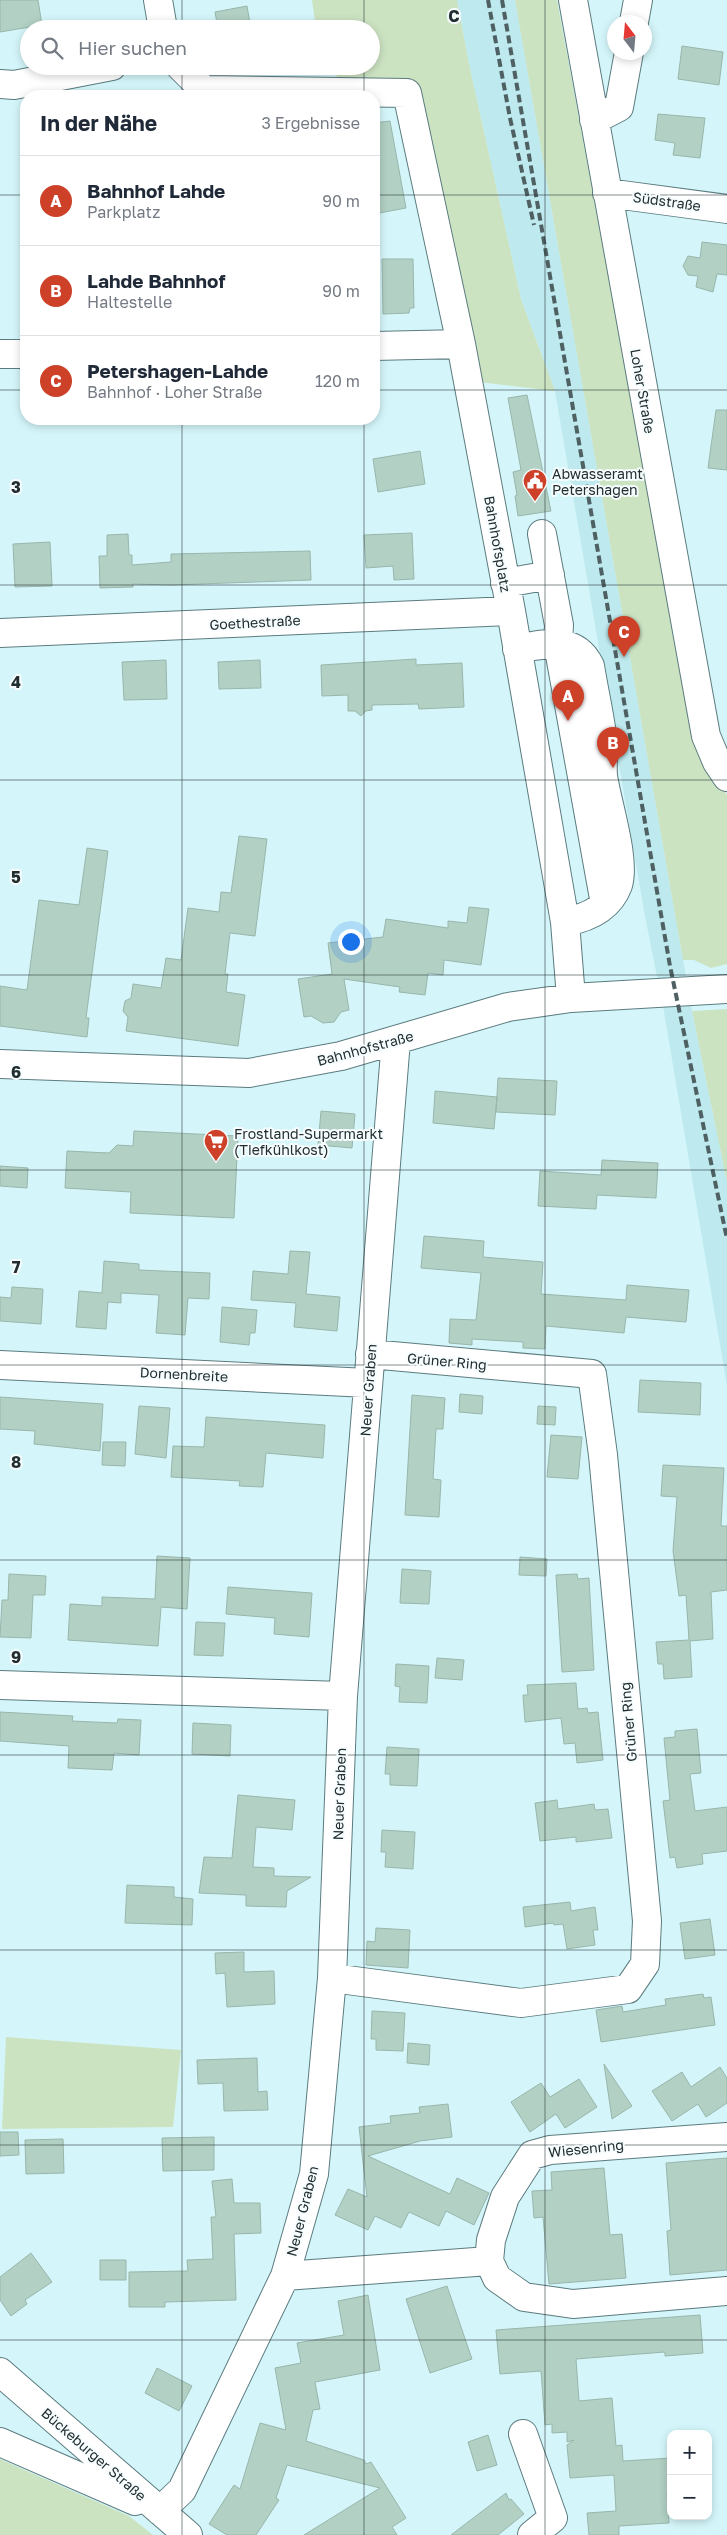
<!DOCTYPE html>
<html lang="de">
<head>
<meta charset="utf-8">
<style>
  body { margin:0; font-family:"Golos Text",sans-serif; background:#f6f6f7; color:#1f2937 }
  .controls { position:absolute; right:15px; bottom:15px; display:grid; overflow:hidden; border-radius:10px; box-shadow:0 2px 8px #0003 }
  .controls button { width:45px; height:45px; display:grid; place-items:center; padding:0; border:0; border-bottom:1px solid #e0e1e3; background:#fff; color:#1f2937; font:25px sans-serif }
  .compass { position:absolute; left:607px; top:15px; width:45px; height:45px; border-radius:50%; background:#fff; box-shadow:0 2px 8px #0003; rotate:344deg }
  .you { position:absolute; left:350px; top:941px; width:18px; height:18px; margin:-12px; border:4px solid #fff; border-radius:50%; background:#1a73e8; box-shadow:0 0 0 8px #1a73e833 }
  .badge { display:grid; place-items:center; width:32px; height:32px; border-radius:50%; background:#cd4129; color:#fff; font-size:16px; font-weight:700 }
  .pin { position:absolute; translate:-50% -41px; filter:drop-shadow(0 1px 2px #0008) }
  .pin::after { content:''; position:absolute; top:26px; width:18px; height:15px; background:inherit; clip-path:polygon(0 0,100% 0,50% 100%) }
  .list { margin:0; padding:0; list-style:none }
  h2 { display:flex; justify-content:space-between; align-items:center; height:65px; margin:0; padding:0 20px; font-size:21px }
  h2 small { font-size:16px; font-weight:400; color:#747a83 }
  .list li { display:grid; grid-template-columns:32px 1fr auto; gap:15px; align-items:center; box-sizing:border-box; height:90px; padding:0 20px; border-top:1px solid #e0e1e3 }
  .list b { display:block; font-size:19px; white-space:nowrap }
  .list p { margin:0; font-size:16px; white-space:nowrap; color:#747a83 }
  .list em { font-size:16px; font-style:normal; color:#747a83 }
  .icon { flex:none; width:28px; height:28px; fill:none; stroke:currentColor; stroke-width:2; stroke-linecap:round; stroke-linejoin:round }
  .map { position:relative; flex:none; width:727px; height:2535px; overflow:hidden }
  .search { position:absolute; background:#fff; box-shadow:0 2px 8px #0003; left:20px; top:20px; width:360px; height:55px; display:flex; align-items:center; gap:12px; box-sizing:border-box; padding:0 18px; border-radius:28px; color:#747a83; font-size:19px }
  .panel { position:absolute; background:#fff; box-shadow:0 2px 8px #0003; left:20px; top:90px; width:360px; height:335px; border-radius:20px }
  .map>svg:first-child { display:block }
</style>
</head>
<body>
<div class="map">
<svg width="727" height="2535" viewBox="0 0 727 2535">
  <rect width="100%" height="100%" fill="#d4f6fa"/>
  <path fill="#bee9ee" d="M457 0H515L692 1011 727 1182V1386L664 1012 644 911 555 391 521 299 469 64Z"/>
  <path fill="#cce3c2" d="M312 0H457L469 64 521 299 555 391 454 379 402 110 321 68V66H371V29H316Z
    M515 0H557L695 743 727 795V964L711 968 694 960H683Z
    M727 1009V1182L692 1011Z
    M6 2037 181 2050 173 2127 2 2129Z
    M0 2459 129 2516 153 2535H0Z"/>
  <path fill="#b2d0c4" stroke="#99b6ab" d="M0 0H38L42 25 0 32Z
    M247 6 251 29H218L215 12Z
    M682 46 723 52 719 85 678 79Z
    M658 114 705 118 700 158 673 155 675 143 655 140Z
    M390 121 406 208 374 214V123Z
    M702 242 727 245V275L717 274 713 292 696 287 698 276 688 275 683 266 688 256 700 258Z
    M382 259H413L414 308H410L409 313 383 314Z
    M527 395 551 511 518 516 515 496 517 495 513 472 521 470 508 398Z
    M716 410H727V470L708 468Z
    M420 451 425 484 378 492 373 459Z
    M412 533 414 579 394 580 393 566 366 568 364 535Z
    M128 534 129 555H132V565L171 562V554L310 551 311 580 172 585 133 584V587L100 588 99 556H107V535Z
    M50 542 52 586 15 587 13 544Z
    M416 659V665L462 663 464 707 419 709 418 704 372 705V710L366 711 361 716 355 711H348V695L322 696 321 665Z
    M166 660 167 699 124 700 122 662Z
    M260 660 261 688 219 689 218 662Z
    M239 836 267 839 255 936 230 933 225 974H228L226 992 245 995 238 1046 126 1031 128 1017 123 1011 125 1001 131 998 133 984 161 988 166 958 181 960 188 908 219 912 221 892 231 893Z
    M87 848 108 851 86 1018H89L87 1037 0 1026V986L27 990 39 900 79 905Z
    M469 907 489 909 481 965 444 960 443 975 428 973 425 995 399 992 400 987 344 979 349 1010 341 1012 334 1022 323 1023 311 1016 304 1017 298 979 332 974 328 943 383 937 386 919 448 928V921L467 923Z
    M498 1078 557 1081 555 1115 496 1112Z
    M435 1091 497 1097 494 1129 433 1123Z
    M321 1111 355 1114 352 1148 318 1145Z
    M134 1131 238 1136 234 1218 130 1213 131 1192 65 1188 67 1151 109 1153 117 1145 133 1146Z
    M602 1160 658 1163 656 1198 597 1195 596 1209 538 1206 540 1171 601 1175Z
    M0 1166 28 1168 27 1188 0 1186Z
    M424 1236 484 1241 483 1257 543 1262 541 1294 626 1300 627 1285 689 1290 686 1322 626 1317 624 1333 546 1326 545 1349 523 1348V1342L472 1339V1345L449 1343 450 1319 476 1320 481 1273 421 1268Z
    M290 1251 310 1252 306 1294 340 1297 337 1331 294 1327 296 1303 251 1300 253 1271 288 1274Z
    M104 1261 139 1264V1270L210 1273 209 1299 188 1298 185 1335 156 1333 159 1295 121 1293V1303L108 1302 106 1329 76 1327 79 1291 102 1293Z
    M12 1287 43 1289 41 1324 0 1321V1297L11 1298Z
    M222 1307 257 1310 255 1333H250L249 1345 220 1342Z
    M640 1380 701 1383 700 1415 638 1412Z
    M460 1394 483 1396 482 1414 459 1412Z
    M412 1395 445 1398 443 1429H436L433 1479 441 1480 439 1517 405 1515Z
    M0 1397 103 1404 100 1451 34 1444 35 1431 0 1429Z
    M139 1406 170 1408 166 1458 135 1454Z
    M538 1406 556 1407 555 1425 537 1424Z
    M206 1417 325 1425 323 1458 266 1453 263 1487 239 1486 240 1481 171 1477 173 1446 204 1447Z
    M551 1435 582 1437 578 1479 547 1477Z
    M103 1442H126L125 1466 102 1465Z
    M663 1465 724 1468 721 1526H727V1590L711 1592 713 1639 690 1641 692 1677 664 1679 663 1664H658L656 1642 689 1640 686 1595 679 1596 673 1551 677 1497 661 1496Z
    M157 1556 190 1558 187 1609 161 1607 158 1646 68 1640 70 1604 102 1606V1597L155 1599Z
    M520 1557 547 1559 546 1576 519 1575Z
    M402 1569 431 1571 429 1604 400 1603Z
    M9 1574 46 1576 45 1595H33L31 1638 0 1637 2 1600H8Z
    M577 1574 578 1579 589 1578 594 1670 562 1672 556 1575Z
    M228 1587 312 1593 309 1637 274 1634 275 1618 226 1614Z
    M196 1622 225 1623 223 1656 194 1655Z
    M437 1658 464 1660 462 1680 435 1678Z
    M396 1664 429 1666 427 1703 399 1702 400 1687 395 1686Z
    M576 1683 578 1709 587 1708 588 1713 598 1712 603 1760 577 1763 575 1743 564 1744 561 1718 525 1722 523 1695H528L527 1685Z
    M0 1712 73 1716 72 1721 117 1723 118 1719 141 1720 139 1755 114 1753 112 1770 68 1768 69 1746 0 1741Z
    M193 1723 231 1725 230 1756 192 1754Z
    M697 1729 701 1773 690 1774 695 1811 727 1807V1851L702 1854 703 1864 677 1868 675 1857 670 1858 663 1801 670 1800 664 1738 675 1737V1731Z
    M387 1747 419 1749 417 1786 390 1785V1774H385Z
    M238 1795 295 1800 292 1830 256 1827 253 1867 274 1868V1876L311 1877 287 1891 286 1907 246 1906V1895L199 1893 204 1857 232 1858Z
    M557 1800 558 1809 594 1804 595 1810 608 1809 612 1838 576 1842V1837L540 1841 535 1803Z
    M382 1830 415 1832 413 1869 385 1867 386 1852H381Z
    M127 1885 174 1887V1897L193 1899 192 1925 125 1923Z
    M570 1902 571 1911 595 1907 598 1930H593L595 1945 567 1949 563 1924 554 1925 553 1923 525 1927 523 1907Z
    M710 1919 715 1955 685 1959 680 1923Z
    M376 1928 410 1930 408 1968 366 1965 367 1941 375 1942Z
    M244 1952V1972L274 1971 275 2004 227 2007 225 1973 216 1974 215 1953Z
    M703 1994 704 1998 711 1997 715 2025 601 2042 596 2010 622 2006 623 2012 666 2005 665 1999Z
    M372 2011 405 2013 403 2051 376 2050V2039H371Z
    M408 2043 430 2045 429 2065 407 2063Z
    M257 2058 258 2092 267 2091 268 2110 224 2111 223 2083 198 2084 197 2060Z
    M604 2064 632 2106 612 2119Z
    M720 2067 727 2078V2103L706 2117 698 2104 672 2121 652 2091 682 2072 691 2087Z
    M579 2079 597 2107 565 2128 556 2114 530 2132 511 2102 541 2083 550 2097Z
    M448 2104 452 2137 420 2141 368 2156 450 2194 457 2178 489 2193 474 2225 446 2211 439 2226 409 2212 401 2228 375 2216 368 2230 335 2215 348 2189 367 2197 359 2127 391 2123 390 2116 420 2113 419 2107Z
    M0 2132H18L19 2155 0 2156Z
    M214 2137V2170L163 2171 162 2138Z
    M63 2139 64 2173 26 2174 25 2140Z
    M727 2158V2270L670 2275 667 2231 671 2230 666 2163Z
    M604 2168 610 2235 622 2234 626 2278 549 2284 543 2217 534 2218 532 2191 552 2190 551 2172Z
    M232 2179 234 2203H260L261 2233 234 2234 236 2300 165 2302V2307H129V2272L188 2271 187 2260 213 2259 211 2217H216L212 2181Z
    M31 2253 52 2282 25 2300 27 2304 11 2316 0 2300V2277Z
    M100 2260H126V2280H100Z
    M447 2286 472 2359 430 2373 406 2299Z
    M368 2295 380 2370 315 2382 320 2409 313 2410 306 2441 364 2460 366 2464 371 2462 406 2518 392 2527 397 2535H304L380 2488 287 2465 276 2498 279 2500 256 2535H227L209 2524 234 2485 240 2489 260 2423 286 2430 275 2368 301 2363 297 2343 344 2335 338 2301Z
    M700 2315 703 2353 665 2356V2352L576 2359 579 2401 612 2398 616 2446 622 2445 623 2461 671 2458V2493L667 2494 669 2523 619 2526V2535H589L587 2513 616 2511 614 2475 570 2478 567 2445 574 2440 567 2442V2432L552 2433V2424L545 2425 541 2371 500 2374 496 2330Z
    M157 2368 192 2386 179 2411 145 2393Z
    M488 2435 497 2465 477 2471 468 2442Z
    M506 2493 509 2500 511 2499 524 2514 498 2535H451Z"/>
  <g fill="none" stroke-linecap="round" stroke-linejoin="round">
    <defs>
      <path id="minor" d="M158 0 163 29
        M573 0 706 736 717 762 727 777
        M634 22 638 0
        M180 66 204 90 407 93 461 344 511 611 565 922 571 998
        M0 84 14 85 112 66
        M594 120 619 107 629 52
        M607 193 727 209
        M374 346 461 344
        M0 354H26
        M542 534 559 625 558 644 605 904
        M505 583 550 575
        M0 633 511 611
        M517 649C544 644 575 635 590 666 594 691 600 716 603 742 604 753 602 765 603 776 607 803 626 860 618 885 609 909 587 918 565 922
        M0 1064 249 1073 341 1056 508 1007 571 998 727 989
        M0 1365 368 1383
        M0 1685 343 1696
        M332 1978 521 2003 628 1989 645 1964 647 1921 603 1455 592 1374 370 1354
        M727 2137 550 2150 532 2155 505 2197 491 2240 489 2261 497 2278 524 2297 573 2304 727 2291
        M285 2276 489 2261
        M0 2372 188 2535
        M523 2434 553 2518 532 2535
        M0 2442 135 2501
        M160 2511 182 2490 285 2276 314 2174 332 1978 343 1696 396 1040"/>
    </defs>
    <use href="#minor" stroke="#5c7b7f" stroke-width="30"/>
    <use href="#minor" stroke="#fff" stroke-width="28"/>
    <path stroke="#4e6062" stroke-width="4" stroke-dasharray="8 4" stroke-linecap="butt" d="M488 0 510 118 534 225
      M502 0 670 966 727 1239"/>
  </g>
  <path fill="none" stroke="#212d2f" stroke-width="1" stroke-opacity="0.55" d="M182 0V29M364 0V29M545 0V2535M182 66V96M364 66V96M0 195H26M374 195H727M0 390H26M374 390H727M182 419V2535M364 419V2535M0 585H727M0 780H727M0 975H727M0 1170H727M0 1365H727M0 1560H727M0 1755H727M0 1950H727M0 2145H727M0 2340H727"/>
  <defs>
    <symbol id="civic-pin" viewBox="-11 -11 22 30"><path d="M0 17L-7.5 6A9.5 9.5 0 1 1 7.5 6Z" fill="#cd4129" stroke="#f7fdfe"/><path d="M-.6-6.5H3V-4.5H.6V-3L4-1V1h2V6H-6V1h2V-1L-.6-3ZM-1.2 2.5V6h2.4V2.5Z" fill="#fff"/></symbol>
    <symbol id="supermarket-pin" viewBox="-11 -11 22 30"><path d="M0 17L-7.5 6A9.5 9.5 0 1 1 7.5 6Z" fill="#cd4129" stroke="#f7fdfe"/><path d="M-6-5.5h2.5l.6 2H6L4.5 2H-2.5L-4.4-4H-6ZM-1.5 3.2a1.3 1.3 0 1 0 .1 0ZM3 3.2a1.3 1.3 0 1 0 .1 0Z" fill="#fff"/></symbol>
  </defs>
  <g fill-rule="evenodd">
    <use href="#civic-pin" x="521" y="467" width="28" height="38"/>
    <use href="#supermarket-pin" x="202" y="1127" width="28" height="38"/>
  </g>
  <g text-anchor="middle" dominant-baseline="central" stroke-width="4" stroke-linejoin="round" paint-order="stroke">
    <g font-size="14" fill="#212d2f" stroke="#f7fdfe">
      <text transform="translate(667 201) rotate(8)">Südstraße</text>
      <text transform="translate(643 391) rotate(80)">Loher Straße</text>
      <text transform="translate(498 544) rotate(80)">Bahnhofsplatz</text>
      <text transform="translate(255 622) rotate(-3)">Goethestraße</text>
      <text transform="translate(365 1048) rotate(-15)">Bahnhofstraße</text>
      <text transform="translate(447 1361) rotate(5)">Grüner Ring</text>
      <text transform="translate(184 1374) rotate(3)">Dornenbreite</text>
      <text transform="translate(368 1390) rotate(-86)">Neuer Graben</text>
      <text transform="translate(628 1722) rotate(-95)">Grüner Ring</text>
      <text transform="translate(339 1794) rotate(-88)">Neuer Graben</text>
      <text transform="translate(586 2148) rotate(-6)">Wiesenring</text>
      <text transform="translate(302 2211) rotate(-76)">Neuer Graben</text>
      <text transform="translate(94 2454) rotate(41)">Bückeburger Straße</text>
    </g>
    <g font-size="14" fill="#212d2f" stroke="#f7fdfe" text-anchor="start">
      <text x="552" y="473">Abwasseramt<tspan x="552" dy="16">Petershagen</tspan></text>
      <text x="234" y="1133">Frostland-Supermarkt<tspan x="234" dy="16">(Tiefkühlkost)</tspan></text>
    </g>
  </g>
  <g font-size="16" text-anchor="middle" font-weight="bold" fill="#212d2f" stroke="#f7fdfe" stroke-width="4" stroke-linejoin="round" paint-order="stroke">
    <text x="454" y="22">C</text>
    <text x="16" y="493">3</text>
    <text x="16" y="688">4</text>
    <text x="16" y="883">5</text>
    <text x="16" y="1078">6</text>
    <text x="16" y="1273">7</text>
    <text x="16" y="1468">8</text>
    <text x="16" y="1663">9</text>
  </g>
</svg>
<div class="controls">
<button>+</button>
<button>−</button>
</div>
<svg class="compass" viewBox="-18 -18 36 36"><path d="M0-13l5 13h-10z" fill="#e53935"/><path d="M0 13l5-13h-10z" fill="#747a83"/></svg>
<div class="you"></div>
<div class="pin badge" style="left:568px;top:721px">A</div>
<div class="pin badge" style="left:613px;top:768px">B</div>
<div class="pin badge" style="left:624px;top:657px">C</div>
<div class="search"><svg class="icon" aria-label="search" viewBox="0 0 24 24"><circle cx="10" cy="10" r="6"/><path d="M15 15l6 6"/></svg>Hier suchen</div>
<section class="panel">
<h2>In der Nähe<small>3 Ergebnisse</small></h2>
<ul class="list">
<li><span class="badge">A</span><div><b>Bahnhof Lahde</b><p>Parkplatz</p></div><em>90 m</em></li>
<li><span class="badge">B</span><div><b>Lahde Bahnhof</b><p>Haltestelle</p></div><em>90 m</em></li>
<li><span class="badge">C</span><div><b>Petershagen-Lahde</b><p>Bahnhof · Loher Straße</p></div><em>120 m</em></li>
</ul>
</section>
</div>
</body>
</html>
